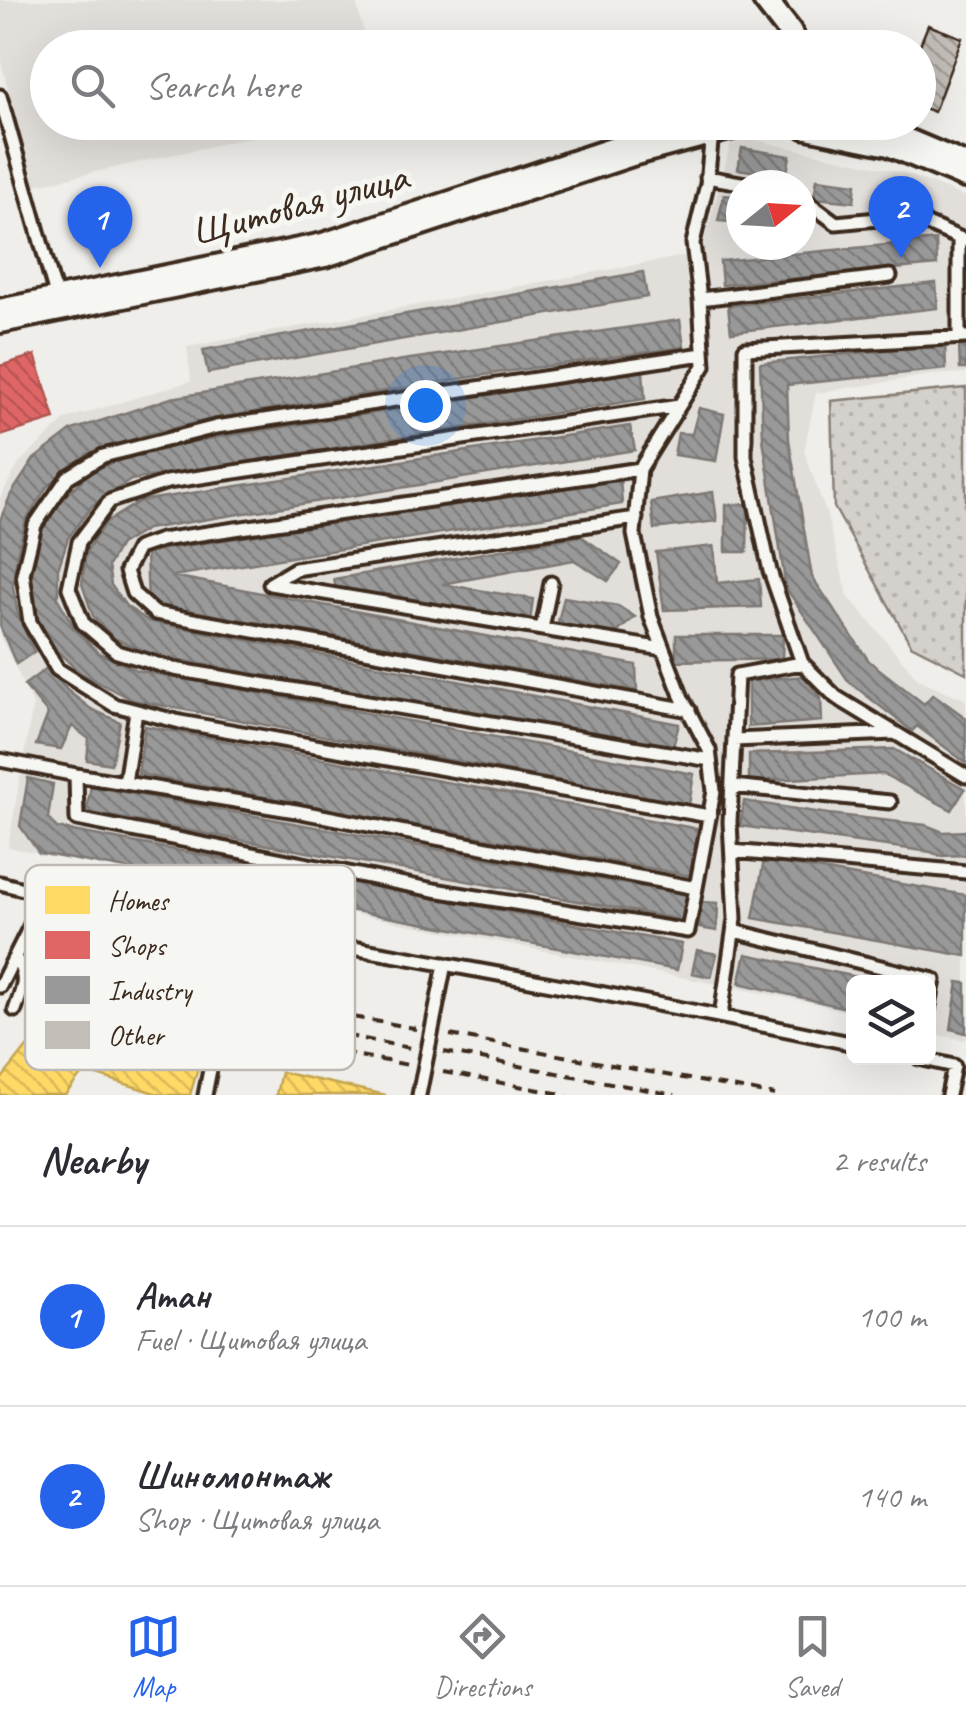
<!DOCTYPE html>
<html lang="en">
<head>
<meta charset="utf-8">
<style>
  body { margin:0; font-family:Caveat,sans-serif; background:#f7f7f7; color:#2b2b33 }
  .controls { position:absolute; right:30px; bottom:30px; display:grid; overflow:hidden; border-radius:15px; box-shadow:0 10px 40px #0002 }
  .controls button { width:90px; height:90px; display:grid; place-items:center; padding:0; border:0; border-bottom:2px solid #e1e1e2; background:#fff; color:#2b2b33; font:50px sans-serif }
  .compass { position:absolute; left:726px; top:170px; width:90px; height:90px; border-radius:50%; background:#fff; box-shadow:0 10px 40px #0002; rotate:72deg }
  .you { position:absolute; left:425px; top:405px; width:35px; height:35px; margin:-25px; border:8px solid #fff; border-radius:50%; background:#1a73e8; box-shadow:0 0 0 15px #1a73e833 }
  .badge { display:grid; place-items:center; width:65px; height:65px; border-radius:50%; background:#2563eb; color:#fff; font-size:32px; font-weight:700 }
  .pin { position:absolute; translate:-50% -82px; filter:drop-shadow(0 2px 5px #0008) }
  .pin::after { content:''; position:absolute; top:52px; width:35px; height:30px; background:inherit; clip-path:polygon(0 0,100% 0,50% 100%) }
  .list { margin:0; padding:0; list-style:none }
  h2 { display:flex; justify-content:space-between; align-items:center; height:130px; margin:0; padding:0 40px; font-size:42px }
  h2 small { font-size:32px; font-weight:400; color:#7c7c81 }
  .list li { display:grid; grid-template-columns:65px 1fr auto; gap:30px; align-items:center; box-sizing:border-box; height:180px; padding:0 40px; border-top:2px solid #e1e1e2 }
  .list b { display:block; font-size:38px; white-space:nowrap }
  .list p { margin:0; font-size:32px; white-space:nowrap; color:#7c7c81 }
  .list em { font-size:32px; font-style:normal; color:#7c7c81 }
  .icon { flex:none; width:55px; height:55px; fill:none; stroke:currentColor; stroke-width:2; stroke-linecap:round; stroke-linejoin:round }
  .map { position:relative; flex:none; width:966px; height:1095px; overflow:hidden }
  .search { position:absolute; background:#fff; box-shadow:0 10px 40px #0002; left:30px; right:30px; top:30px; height:110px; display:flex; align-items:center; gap:25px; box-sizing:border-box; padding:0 35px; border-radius:55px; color:#7c7c81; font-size:38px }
  .sheet { height:490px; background:#fff }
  nav { display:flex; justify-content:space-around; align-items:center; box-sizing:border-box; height:140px; border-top:2px solid #e1e1e2; background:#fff; font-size:28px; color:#7c7c81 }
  nav a { display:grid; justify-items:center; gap:5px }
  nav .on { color:#2563eb }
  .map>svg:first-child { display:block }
</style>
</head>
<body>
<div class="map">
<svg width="966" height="1095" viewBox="0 0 966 1095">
  <defs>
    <pattern id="grass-dots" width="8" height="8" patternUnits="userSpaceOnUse" patternTransform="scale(2.5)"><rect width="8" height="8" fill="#d4d1cc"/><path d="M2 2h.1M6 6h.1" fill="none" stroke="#b7b4af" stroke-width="1.8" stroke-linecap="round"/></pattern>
    <pattern id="homes-back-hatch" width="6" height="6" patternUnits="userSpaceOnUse" patternTransform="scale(2.5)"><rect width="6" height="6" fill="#ffd966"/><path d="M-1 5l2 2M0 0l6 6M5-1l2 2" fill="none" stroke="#dbba58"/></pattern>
    <pattern id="shops-back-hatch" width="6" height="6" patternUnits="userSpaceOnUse" patternTransform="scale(2.5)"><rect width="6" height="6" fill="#e06666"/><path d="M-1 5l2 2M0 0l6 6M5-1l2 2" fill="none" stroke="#b75453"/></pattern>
    <pattern id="industry-back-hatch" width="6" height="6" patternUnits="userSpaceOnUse" patternTransform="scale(2.5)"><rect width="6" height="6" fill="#999"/><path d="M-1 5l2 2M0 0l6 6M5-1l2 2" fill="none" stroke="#7e7d7c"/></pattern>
    <pattern id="building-back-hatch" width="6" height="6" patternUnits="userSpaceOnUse" patternTransform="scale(2.5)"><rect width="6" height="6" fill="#c2bdb7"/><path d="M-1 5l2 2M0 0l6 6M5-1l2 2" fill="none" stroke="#9f9a94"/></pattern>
  </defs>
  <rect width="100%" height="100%" fill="#efeeea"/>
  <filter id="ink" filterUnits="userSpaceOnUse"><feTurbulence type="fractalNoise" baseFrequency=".01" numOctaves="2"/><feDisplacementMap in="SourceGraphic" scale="20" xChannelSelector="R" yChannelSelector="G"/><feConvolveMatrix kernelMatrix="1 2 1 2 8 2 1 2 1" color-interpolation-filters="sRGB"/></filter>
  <g filter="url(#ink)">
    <path fill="#e2dfdb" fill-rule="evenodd" d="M0 0H355L368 47 48 48V122L315 123 32 186 0 57Z
      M733 135 905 173 966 197V373L931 375 816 393 804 451 826 513 848 596 918 679 966 700V1040L929 1034 928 982H854L853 1014 814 1003 8 847 33 704 0 636V497L20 462 66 419 191 381 187 347 701 253ZM741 185H801V245H741Z"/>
    <path fill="url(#grass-dots)" stroke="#887e75" stroke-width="2.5" d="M966 388V673L911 645 834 507 831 401Z"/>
    <path fill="url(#homes-back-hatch)" stroke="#c4a450" stroke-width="2.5" d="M66 998 206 1041 190 1095H161L84 1071 65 1095H0V1081Z
      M281 1072 386 1095H276Z"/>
    <path fill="url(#shops-back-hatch)" stroke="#ae5450" stroke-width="2.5" d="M35 355 55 419 0 436V366Z"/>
    <path fill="url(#industry-back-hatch)" stroke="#7d7874" stroke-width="2.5" d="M742 148 790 156 786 177 738 169Z
      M817 179 856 184 854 202 814 198Z
      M724 195 741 197V223L718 221Z
      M936 240 937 265 722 285 720 261Z
      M643 272 647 297 208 373 203 350Z
      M936 283 938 308 731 332 728 306Z
      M680 320 684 347 497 373 211 419 149 434 87 454 47 487 26 520 17 554 13 587 18 615 34 652 16 664 0 626V520L11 494 34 459 72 430 171 398 403 360Z
      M945 344 946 369 787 385 789 440 812 577 869 661 924 704 933 694 966 718V763L917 726 912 731 849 682 786 588 763 439 760 363Z
      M959 345H966V369H960Z
      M643 371 645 399 131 480 93 505 68 538 58 569V599L74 627 99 653 136 670 694 774 689 805 133 700 80 673 57 651 36 616 29 575 39 534 59 501 91 472 138 450Z
      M699 408 724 414 716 461 674 455 678 433 692 434Z
      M630 426 635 450 147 529 120 545 108 566 111 585 126 606 148 621 679 724 672 750 158 656 115 639 93 616 82 584 86 552 105 523 140 501Z
      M620 479 622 504 173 576 636 665 637 691 148 603 146 552Z
      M713 492 717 521 654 529 651 502Z
      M748 504 747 552H726V505Z
      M581 536 621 564 608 581 574 560 442 584 533 599 530 622 386 594H337L334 579Z
      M714 546 717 583 759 579 761 607 664 610 656 552Z
      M564 597 618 606 635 617 614 635 557 626Z
      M676 635H783L782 659 676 661Z
      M47 668 68 691 91 709 120 722 111 764 87 760 89 739 72 726 61 749 36 745 48 714 24 685Z
      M804 676 821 698 822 721 748 727V681Z
      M145 726 699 829 692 876 138 774Z
      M894 749 965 789 952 810 883 774 749 781V754Z
      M28 778 53 784 48 818 57 828 682 944 677 970 39 853 20 826Z
      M91 786 687 895 682 920 86 812Z
      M744 801 829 814 926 825 943 832 966 831V855L940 856 931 852 740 826Z
      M764 860 966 895V956L753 918Z
      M701 902 718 903 717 931 699 928Z
      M697 950 717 954 711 977 692 973Z
      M746 954 881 982H854V1010L739 983Z
      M958 982 966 983V1033L951 1029Z"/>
    <path fill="url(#building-back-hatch)" stroke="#3b2a1e" stroke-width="2.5" d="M928 25 962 38 934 112 918 106V50Z"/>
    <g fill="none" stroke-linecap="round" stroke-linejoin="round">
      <defs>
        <path id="lane" d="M0 96 57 299
          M707 177 752 185
          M801 197 836 223 909 216 959 238
          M700 299 890 276
          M959 337V238L965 240
          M703 354 216 427 103 456 68 477 35 525 23 574 30 622 57 669 114 705 180 722 709 816
          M679 406 167 482 110 501 79 542 69 588 83 623 117 652 174 669 710 760
          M640 469 161 540 138 548 126 571 133 593 155 613 689 710
          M636 518 295 569 270 584 663 649
          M542 629 551 583
          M802 663 836 697 966 776
          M734 740 894 733
          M0 760 76 775 77 819 434 890 688 931 714 791 709 750 682 698 651 617 634 534 640 469 704 366 700 299 693 243 707 184 712 132
          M76 775 296 811 696 888
          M125 783 136 711
          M732 786 890 802
          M732 851 966 872
          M0 883 46 895C316 941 586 987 854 1044
          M734 931 934 980 928 1010
          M24 939 40 960 59 975 225 1000
          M15 957C29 979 23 987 15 1010
          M0 986 46 895
          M721 1016 735 919 730 822 737 675 802 663 770 571 745 457V349L966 337
          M919 1058 954 1066 948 1095
          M205 1095 238 928
          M419 1095 445 964"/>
        <path id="street" d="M765 0 790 32 796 48"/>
        <path id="secondary" d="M808 122 890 139 966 171
          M0 316 324 250 631 149 732 122"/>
      </defs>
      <use href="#lane" stroke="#3b2a1e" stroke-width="19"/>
      <use href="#street" stroke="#3b2a1e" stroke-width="30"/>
      <use href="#secondary" stroke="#3b2a1e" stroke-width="40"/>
      <path stroke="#3b2a1e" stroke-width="4" stroke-dasharray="10 8" stroke-linecap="butt" d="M246 998 253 967 251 954
        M242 1014 246 998 414 1028V1031
        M237 1033 408 1065
        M237 1034 242 1015 410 1048
        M450 1035 775 1095
        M444 1052 675 1095
        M443 1072 567 1095"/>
      <use href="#lane" stroke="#f6f6f2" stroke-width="11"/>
      <use href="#street" stroke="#f6f6f2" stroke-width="22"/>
      <use href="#secondary" stroke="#f6f6f2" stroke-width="32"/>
    </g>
  </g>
  <g text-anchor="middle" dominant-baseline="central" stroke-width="10" stroke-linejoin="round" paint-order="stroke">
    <g font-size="42" fill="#3b2a1e" stroke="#f6f6f2">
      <text transform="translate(300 204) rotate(-15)">Щитовая улица</text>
    </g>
  </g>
  <rect x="25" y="865" width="330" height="205" rx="15" fill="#f6f6f2" stroke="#beb9b2" stroke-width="2.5"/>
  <rect x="45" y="886" width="45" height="28" fill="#ffd966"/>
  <rect x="45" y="931" width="45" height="28" fill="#e06666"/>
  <rect x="45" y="976" width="45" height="28" fill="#999"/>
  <rect x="45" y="1021" width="45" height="28" fill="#c2bdb7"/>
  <g font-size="28" fill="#3b2a1e">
    <text x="108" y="910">Homes</text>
    <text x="108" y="955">Shops</text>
    <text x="108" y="1000">Industry</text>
    <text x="108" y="1045">Other</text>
  </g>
</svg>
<div class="controls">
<button><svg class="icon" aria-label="layers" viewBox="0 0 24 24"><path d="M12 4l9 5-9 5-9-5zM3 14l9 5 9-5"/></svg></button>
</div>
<svg class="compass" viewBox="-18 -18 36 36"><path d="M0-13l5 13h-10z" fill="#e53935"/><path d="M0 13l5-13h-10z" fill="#7c7c81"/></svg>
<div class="you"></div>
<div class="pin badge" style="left:100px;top:268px">1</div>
<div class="pin badge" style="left:901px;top:258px">2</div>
<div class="search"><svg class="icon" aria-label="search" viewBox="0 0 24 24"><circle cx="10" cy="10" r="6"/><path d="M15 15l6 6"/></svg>Search here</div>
</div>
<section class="sheet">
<h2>Nearby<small>2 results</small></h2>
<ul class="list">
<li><span class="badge">1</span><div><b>Атан</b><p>Fuel · Щитовая улица</p></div><em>100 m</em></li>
<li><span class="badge">2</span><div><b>Шиномонтаж</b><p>Shop · Щитовая улица</p></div><em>140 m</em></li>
</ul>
</section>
<nav>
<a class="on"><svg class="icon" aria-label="map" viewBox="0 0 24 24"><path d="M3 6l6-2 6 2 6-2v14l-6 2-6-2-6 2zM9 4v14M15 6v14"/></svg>Map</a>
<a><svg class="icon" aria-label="directions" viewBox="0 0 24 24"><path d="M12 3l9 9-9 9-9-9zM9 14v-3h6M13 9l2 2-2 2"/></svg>Directions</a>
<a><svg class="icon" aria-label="saved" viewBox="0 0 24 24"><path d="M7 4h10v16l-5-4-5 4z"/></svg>Saved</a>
</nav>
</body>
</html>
